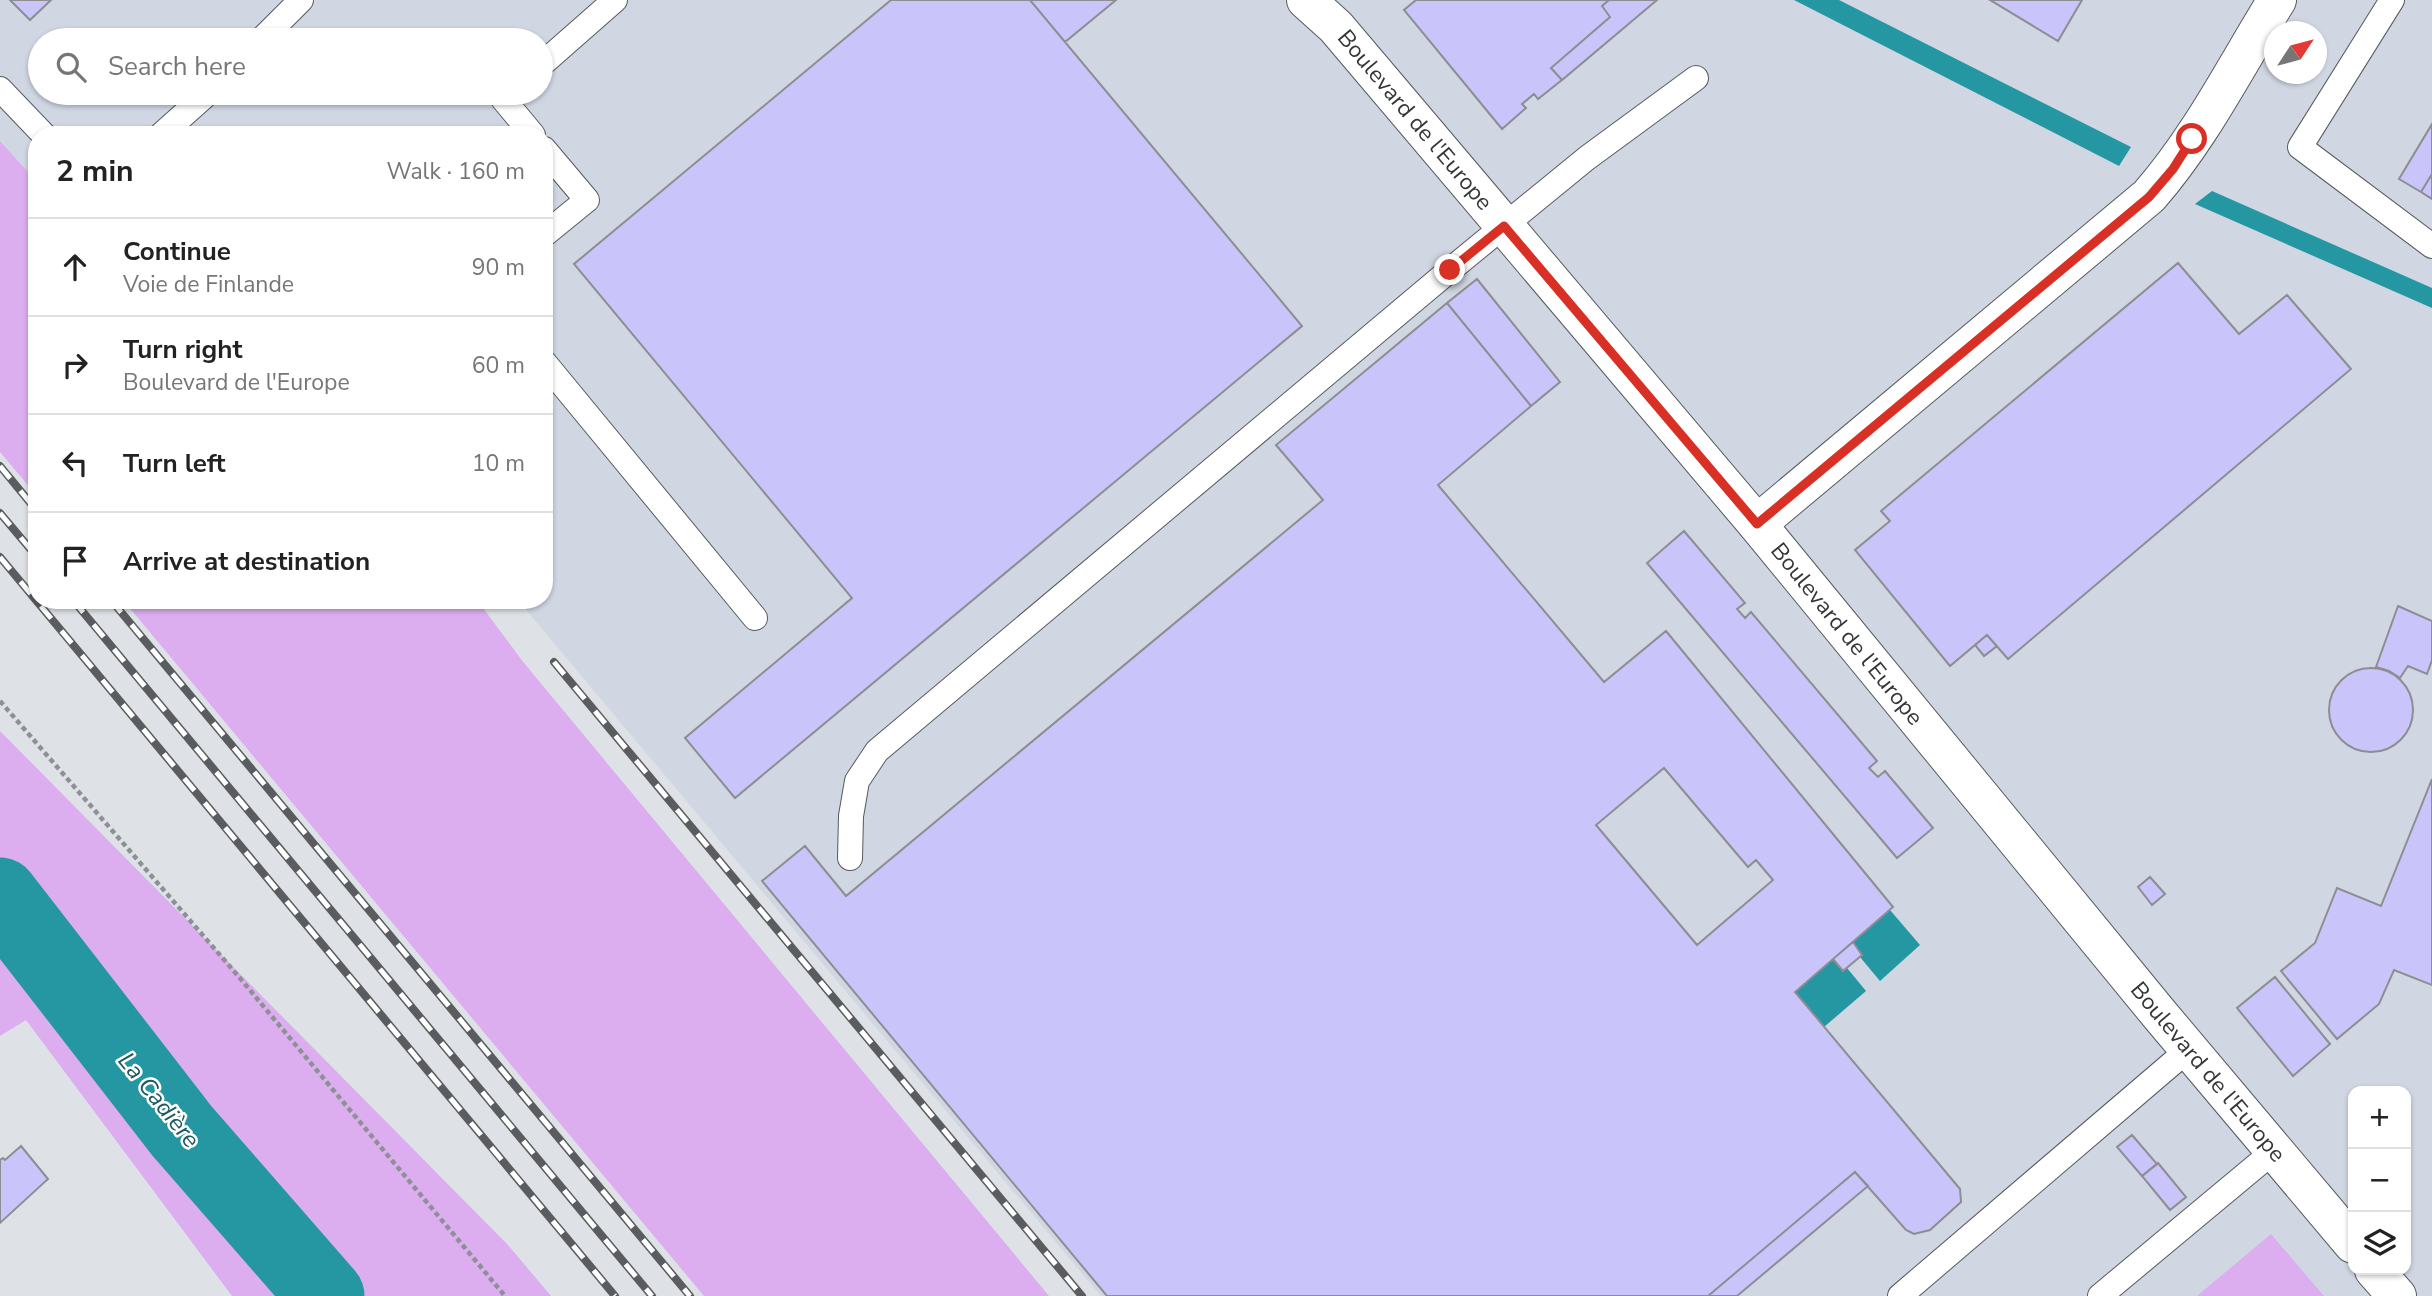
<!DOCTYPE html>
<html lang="en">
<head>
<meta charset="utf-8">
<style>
  body { margin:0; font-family:"Nunito Sans",sans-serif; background:#f6f6f6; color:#222 }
  .controls { position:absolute; right:21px; bottom:21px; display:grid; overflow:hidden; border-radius:14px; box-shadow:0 2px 5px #0004 }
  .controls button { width:63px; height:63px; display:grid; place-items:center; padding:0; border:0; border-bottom:2px solid #e0e0e0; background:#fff; color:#222; font:35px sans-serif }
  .compass { position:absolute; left:2264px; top:21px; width:63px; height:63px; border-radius:50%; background:#fff; box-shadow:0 2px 5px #0004; rotate:54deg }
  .stop { position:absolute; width:21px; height:21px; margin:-16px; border:5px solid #d93025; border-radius:50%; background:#fff }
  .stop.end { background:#d93025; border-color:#fff; box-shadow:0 2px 7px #0008 }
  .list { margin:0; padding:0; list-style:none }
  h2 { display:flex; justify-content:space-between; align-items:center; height:91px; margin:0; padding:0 28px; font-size:30px }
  h2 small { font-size:23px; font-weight:400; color:#767676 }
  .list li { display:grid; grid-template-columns:46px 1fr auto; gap:21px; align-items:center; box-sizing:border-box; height:98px; padding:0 28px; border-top:2px solid #e0e0e0 }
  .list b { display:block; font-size:26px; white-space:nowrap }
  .list p { margin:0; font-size:23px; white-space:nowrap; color:#767676 }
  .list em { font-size:23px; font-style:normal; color:#767676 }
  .icon { flex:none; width:38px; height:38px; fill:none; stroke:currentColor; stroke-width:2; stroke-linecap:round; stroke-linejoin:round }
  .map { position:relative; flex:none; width:2432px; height:1296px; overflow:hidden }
  .search { position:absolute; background:#fff; box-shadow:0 2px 5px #0004; left:28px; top:28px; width:525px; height:77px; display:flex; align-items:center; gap:18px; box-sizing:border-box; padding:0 24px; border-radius:38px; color:#767676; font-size:26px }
  .panel { position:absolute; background:#fff; box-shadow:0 2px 5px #0004; left:28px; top:126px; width:525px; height:483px; border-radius:28px }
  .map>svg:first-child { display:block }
</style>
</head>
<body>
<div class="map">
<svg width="2432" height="1296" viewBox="0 0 2432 1296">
  <rect width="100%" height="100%" fill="#dee2e7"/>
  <path fill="#d0d7e3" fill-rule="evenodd" d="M0 0H2432V1296H1101L518 600H544V135H37V182L0 141ZM2274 32H2316V74H2274ZM40 40H541V93H40ZM2353 1091H2406V1270H2353Z"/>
  <path fill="#dcadef" d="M0 141 37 182V496L0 452Z
    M123 600H477L524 663 1049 1296H704Z
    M0 731 508 1245 551 1296H232L26 1020 0 1036Z
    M2271 1234 2324 1296H2197Z"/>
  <path fill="#2497a3" d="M1794 0H1839L2131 147 2119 166Z
    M2212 191 2432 288V308L2195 204Z
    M1890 910 1920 945 1880 981 1860 957 1862 955 1853 942Z
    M1833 959 1843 971 1847 968 1866 991 1824 1027 1795 992Z"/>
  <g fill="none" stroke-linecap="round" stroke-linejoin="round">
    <path stroke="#2497a3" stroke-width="77" d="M0 896 182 1131 326 1296"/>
  </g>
  <path fill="#c9c5fa" stroke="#8d8d92" stroke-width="2" fill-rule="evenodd" d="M10 0H51L30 20Z
    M891 0H1030L1302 326 735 798 685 738 852 598 574 264Z
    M1030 0H1116L1065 42Z
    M1416 0H1609L1602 6 1610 17 1551 68 1562 80 1538 99 1534 94 1522 104 1526 108 1502 129 1404 10Z
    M1609 0H1657L1562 80 1551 68 1610 17 1602 6Z
    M1990 0H2082L2058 41Z
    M2432 124V174L2421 192 2399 179Z
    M2432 174V199L2421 192Z
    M2178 263 2239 334 2287 295 2351 369 2008 659 1987 635 1950 666 1855 550 1890 521 1881 511Z
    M1477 279 1560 382 1531 406 1447 303Z
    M1447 303 1531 406 1438 485 1604 682 1666 631 1893 907 1795 992 1960 1189 1961 1202 1930 1230 1914 1234 1906 1230 1855 1172 1708 1296H1107L762 881 805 846 846 896 1323 500 1276 445ZM1664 768 1748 867 1756 860 1773 880 1697 945 1596 825Z
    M1684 531 1745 603 1737 609 1745 618 1751 612 1877 761 1869 768 1878 777 1885 771 1933 828 1897 858 1647 563Z
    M2398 606 2432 621V660L2427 674 2408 666 2400 678 2389 671 2376 667Z
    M1987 635 1997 646 1984 656 1975 645Z
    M2329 710a42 42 0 1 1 84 0a42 42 0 1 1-84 0Z
    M2432 779V985L2394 970 2379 1004 2337 1039 2281 971 2315 943 2337 888 2381 906Z
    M2150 877 2165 894 2152 905 2138 887Z
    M1853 942 1862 955 1843 971 1833 959Z
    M2275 977 2330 1044 2293 1076 2237 1008Z
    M2132 1135 2157 1164 2142 1176 2117 1147Z
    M21 1146 48 1179 0 1223V1160L3 1158 5 1160Z
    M2158 1163 2186 1197 2170 1210 2142 1176Z
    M1855 1172 1868 1186 1737 1296H1708Z"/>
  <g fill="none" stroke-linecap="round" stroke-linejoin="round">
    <defs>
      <path id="service" d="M2392 0 2300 147 2432 246
        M261 40 301 0
        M541 65 615 0
        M0 89 44 135
        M510 93 503 99 533 135
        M161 135 208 93
        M544 149 587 200 544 235
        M544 362 755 618
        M850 858 851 816 857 781 877 751 1450 270 1587 158 1696 78
        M1900 1296 2189 1049
        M2100 1296 2274 1151"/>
      <path id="minor" d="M1757 524 2149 196C2200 138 2236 66 2277 0"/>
      <path id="tertiary" d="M1306 0 1336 27 1757 524 2160 1015 2353 1244
        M2374 1270 2397 1296"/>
    </defs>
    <use href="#service" stroke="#575a5f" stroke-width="26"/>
    <use href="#minor" stroke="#575a5f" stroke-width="40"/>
    <use href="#tertiary" stroke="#575a5f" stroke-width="40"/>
    <path stroke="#8d9094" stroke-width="4.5" stroke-dasharray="5 3.5" stroke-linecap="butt" d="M0 701 239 977 505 1296"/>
    <use href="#service" stroke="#fff" stroke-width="24"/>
    <use href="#minor" stroke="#fff" stroke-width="38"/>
    <use href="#tertiary" stroke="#fff" stroke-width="38"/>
    <defs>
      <path id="rail" d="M0 466 37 511
        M0 513 37 557
        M0 557 615 1296
        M73 600 652 1296
        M111 600 690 1296
        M554 662 1082 1296"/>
    </defs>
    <use href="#rail" stroke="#5a5c5f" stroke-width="8"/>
    <use href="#rail" stroke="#fff" stroke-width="5" stroke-dasharray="16" stroke-linecap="butt"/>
  </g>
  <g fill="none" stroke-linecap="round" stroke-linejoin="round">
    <path stroke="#d93025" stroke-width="9" d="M1450 270 1504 226 1757 524 2149 197 2173 169 2192 139"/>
  </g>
  <g text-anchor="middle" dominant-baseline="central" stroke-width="5" stroke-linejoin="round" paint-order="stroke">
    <g font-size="23" fill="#353638" stroke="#fff">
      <text transform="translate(1415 120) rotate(50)">Boulevard de l'Europe</text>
      <text transform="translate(1847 634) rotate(51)">Boulevard de l'Europe</text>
      <text transform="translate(2208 1072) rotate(50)">Boulevard de l'Europe</text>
    </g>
    <g font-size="24" font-style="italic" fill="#1d585f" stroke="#fff">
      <text transform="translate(159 1100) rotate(51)">La Cadière</text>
    </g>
  </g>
</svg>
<div class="controls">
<button>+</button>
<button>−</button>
<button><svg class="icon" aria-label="layers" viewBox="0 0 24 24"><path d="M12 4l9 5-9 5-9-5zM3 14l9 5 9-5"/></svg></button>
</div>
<svg class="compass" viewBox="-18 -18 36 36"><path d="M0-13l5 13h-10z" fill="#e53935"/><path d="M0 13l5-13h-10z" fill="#767676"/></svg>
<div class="stop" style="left:2192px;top:139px"></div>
<div class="stop end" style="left:1450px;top:270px"></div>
<div class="search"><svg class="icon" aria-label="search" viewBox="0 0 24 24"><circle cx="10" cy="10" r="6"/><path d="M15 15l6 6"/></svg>Search here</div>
<section class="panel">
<h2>2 min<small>Walk · 160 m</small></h2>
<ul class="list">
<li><svg class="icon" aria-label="ahead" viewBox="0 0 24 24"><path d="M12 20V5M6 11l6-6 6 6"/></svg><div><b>Continue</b><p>Voie de Finlande</p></div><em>90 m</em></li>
<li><svg class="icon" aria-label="right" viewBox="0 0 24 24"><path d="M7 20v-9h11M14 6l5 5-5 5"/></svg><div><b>Turn right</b><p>Boulevard de l'Europe</p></div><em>60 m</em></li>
<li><svg class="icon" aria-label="left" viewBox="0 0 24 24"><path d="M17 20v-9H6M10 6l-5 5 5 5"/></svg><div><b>Turn left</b></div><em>10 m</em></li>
<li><svg class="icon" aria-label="arrive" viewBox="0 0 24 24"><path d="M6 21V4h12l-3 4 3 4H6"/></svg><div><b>Arrive at destination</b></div></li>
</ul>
</section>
</div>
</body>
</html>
